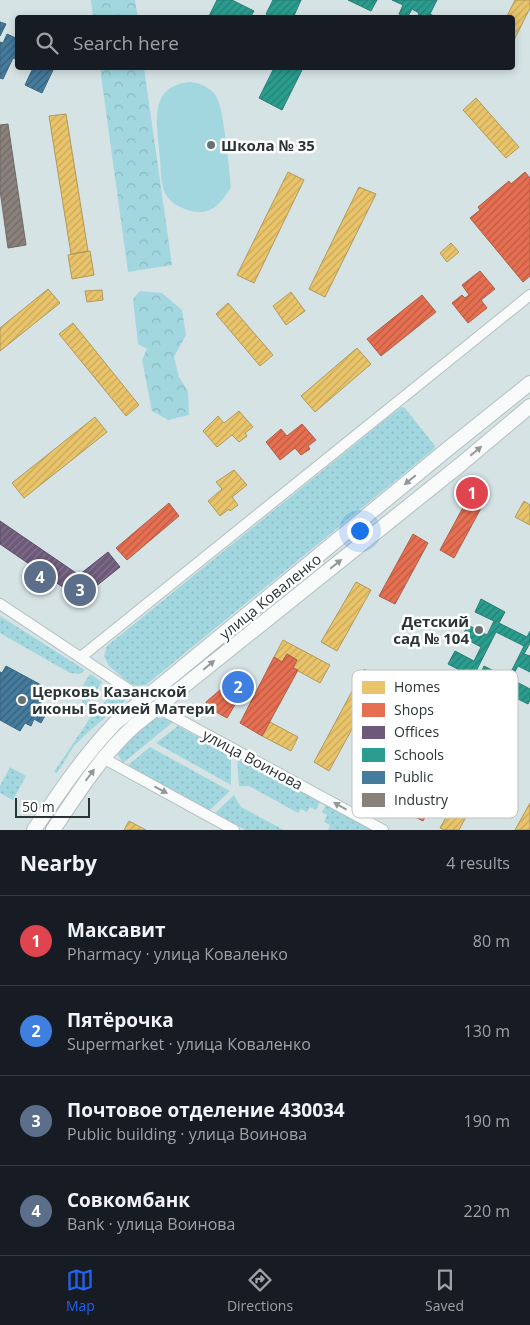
<!DOCTYPE html>
<html lang="en">
<head>
<meta charset="utf-8">
<style>
  body { margin:0; font-family:"Open Sans",sans-serif; background:#20242c; color:#f1f3f6 }
  .scale { position:absolute; left:15px; bottom:12px; width:75px; box-sizing:border-box; padding-left:5px; border:2px solid #2b3435; border-top:0; font-size:14px; line-height:18px; white-space:nowrap; color:#2b3435; -webkit-text-stroke:4px #fff; paint-order:stroke }
  .you { position:absolute; left:359px; top:530px; width:18px; height:18px; margin:-12px; border:4px solid #fff; border-radius:50%; background:#1a73e8; box-shadow:0 0 0 8px #1a73e833 }
  .badge { display:grid; place-items:center; width:32px; height:32px; border-radius:50%; background:#2563eb; color:#fff; font-size:16px; font-weight:700 }
  .pin { position:absolute; translate:-50% -50%; border:2px solid #fff; box-shadow:0 1px 5px #0006 }
  .list { margin:0; padding:0; list-style:none }
  h2 { display:flex; justify-content:space-between; align-items:center; height:65px; margin:0; padding:0 20px; font-size:21px }
  h2 small { font-size:16px; font-weight:400; color:#9ea1a6 }
  .list li { display:grid; grid-template-columns:32px 1fr auto; gap:15px; align-items:center; box-sizing:border-box; height:90px; padding:0 20px; border-top:1px solid #363941 }
  .list b { display:block; font-size:19px; white-space:nowrap }
  .list p { margin:0; font-size:16px; white-space:nowrap; color:#9ea1a6 }
  .list em { font-size:16px; font-style:normal; color:#9ea1a6 }
  .icon { flex:none; width:28px; height:28px; fill:none; stroke:currentColor; stroke-width:2; stroke-linecap:round; stroke-linejoin:round }
  .map { position:relative; flex:none; width:530px; height:830px; overflow:hidden }
  .search { position:absolute; background:#171b24; box-shadow:0 2px 8px #0003; left:15px; right:15px; top:15px; height:55px; display:flex; align-items:center; gap:12px; box-sizing:border-box; padding:0 18px; border-radius:5px; color:#9ea1a6; font-size:19px }
  .sheet { height:425px; background:#171b24 }
  nav { display:flex; justify-content:space-around; align-items:center; box-sizing:border-box; height:70px; border-top:1px solid #363941; background:#171b24; font-size:14px; color:#9ea1a6 }
  nav a { display:grid; justify-items:center; gap:2px }
  nav .on { color:#2563eb }
  .map>svg:first-child { display:block }
</style>
</head>
<body>
<div class="map">
<svg width="530" height="830" viewBox="0 0 530 830">
  <defs>
    <pattern id="grass-dots" width="8" height="8" patternUnits="userSpaceOnUse" patternTransform="scale(1.25)"><rect width="8" height="8" fill="#a2d7df"/><path d="M2 2h.1M6 6h.1" fill="none" stroke="#8cb9c0" stroke-width="1.8" stroke-linecap="round"/></pattern>
    <pattern id="forest-crowns" width="20" height="18" patternUnits="userSpaceOnUse" patternTransform="scale(1.25)"><rect width="20" height="18" fill="#a2d7df"/><path d="M2 6a3 3 0 1 1 6 0M12 15a3 3 0 1 1 6 0" fill="none" stroke="#8cb9c0"/></pattern>
    <pattern id="homes-hatch" width="6" height="6" patternUnits="userSpaceOnUse" patternTransform="scale(1.25)"><rect width="6" height="6" fill="#e9c46a"/><path d="M-1 1l2-2M0 6l6-6M5 7l2-2" fill="none" stroke="#c8a95c"/></pattern>
    <pattern id="shops-hatch" width="6" height="6" patternUnits="userSpaceOnUse" patternTransform="scale(1.25)"><rect width="6" height="6" fill="#e76f51"/><path d="M-1 1l2-2M0 6l6-6M5 7l2-2" fill="none" stroke="#bb5c44"/></pattern>
    <pattern id="offices-hatch" width="6" height="6" patternUnits="userSpaceOnUse" patternTransform="scale(1.25)"><rect width="6" height="6" fill="#6d597a"/><path d="M-1 1l2-2M0 6l6-6M5 7l2-2" fill="none" stroke="#82738c"/></pattern>
    <pattern id="schools-hatch" width="6" height="6" patternUnits="userSpaceOnUse" patternTransform="scale(1.25)"><rect width="6" height="6" fill="#2a9d8f"/><path d="M-1 1l2-2M0 6l6-6M5 7l2-2" fill="none" stroke="#248176"/></pattern>
    <pattern id="public-hatch" width="6" height="6" patternUnits="userSpaceOnUse" patternTransform="scale(1.25)"><rect width="6" height="6" fill="#457b9d"/><path d="M-1 1l2-2M0 6l6-6M5 7l2-2" fill="none" stroke="#37607a"/></pattern>
    <pattern id="industry-hatch" width="6" height="6" patternUnits="userSpaceOnUse" patternTransform="scale(1.25)"><rect width="6" height="6" fill="#8a817c"/><path d="M-1 1l2-2M0 6l6-6M5 7l2-2" fill="none" stroke="#716a66"/></pattern>
  </defs>
  <rect width="100%" height="100%" fill="#d6e3e5"/>
  <path fill="url(#grass-dots)" d="M401 407 405 408 435 446 434 449 146 685 136 686 128 682 109 666 104 656 107 646Z
    M0 616 85 670 80 674 70 673 0 633Z
    M90 674 102 682 86 706C74 695 83 685 90 674Z
    M118 689 126 700 86 734 74 746 57 773 54 772 94 712Z
    M154 718H164L173 722 123 763 118 755 119 751Z
    M178 726 231 755V785L156 743Z
    M150 747 230 791 210 810 127 766Z
    M237 757 320 802 316 810 310 807 307 812 301 809 298 813 249 786H239Z
    M10 767 26 776 13 800 0 793V786Z
    M234 795 241 807 284 830H245L215 813Z
    M326 805 372 830H328L330 825 324 822 327 815 322 812Z"/>
  <path fill="url(#forest-crowns)" d="M91 0H135L138 17H93Z
    M100 68H144L172 265 128 272Z
    M140 291 162 293 182 310 186 335 174 357 179 377 188 391 189 415 168 420 152 411 142 360 147 349 138 344 133 299Z"/>
  <path fill="#a2d7df" d="M190 82C200 83 210 87 216 96 224 108 229 169 231 187 219 207 208 218 185 209 176 206 169 201 165 193 160 184 161 168 160 158 158 127 146 86 190 82Z"/>
  <path fill="url(#homes-hatch)" stroke="#b0995a" d="M515 0H530V8L512 44V18H506Z
    M476 98 519 147 506 158 463 110Z
    M66 114 88 251 71 254 49 116Z
    M288 172 304 180 254 283 237 275Z
    M359 187 376 194 325 297 309 289Z
    M451 243 459 252 447 262 440 253Z
    M90 251 94 275 72 279 68 255Z
    M48 289 60 303 0 351V328Z
    M102 290 103 300 87 302 85 291Z
    M291 292 305 311 286 325 273 306Z
    M228 303 273 355 260 366 216 314Z
    M73 323 139 405 126 416 59 334Z
    M357 348 371 364 315 412 301 396Z
    M239 411 253 427 245 433 247 436 239 442 232 435 217 447 203 431 218 416 224 423Z
    M95 417 107 432 24 498 12 483Z
    M234 470 247 485 232 497 238 505 230 511 229 509 220 516 208 501 222 489 216 482Z
    M524 501 530 505V525L515 517Z
    M356 582 371 590 337 651 321 642Z
    M283 640 330 665 320 683 293 668 297 660 287 654 282 662 274 657Z
    M364 669 380 678 329 771 314 762Z
    M270 722 298 737 291 751 262 736Z
    M491 735 506 743 459 830H444L440 828Z
    M530 803V830H515Z
    M129 821 146 830H124Z"/>
  <path fill="url(#shops-hatch)" stroke="#af5d49" d="M525 172 530 178V276L523 282 470 218 480 210 478 207 509 181 511 184Z
    M480 271 495 289 481 300 487 308 468 323 452 303 462 295 465 298 469 295 462 285Z
    M422 295 436 312 381 356 367 339Z
    M302 424 316 440 308 446 310 449 301 455 295 448 280 460 266 442 281 429 287 436Z
    M473 489 487 497 454 558 440 550Z
    M169 503 179 516 127 560 116 548Z
    M413 534 428 543 395 604 379 596Z
    M287 654 297 660 293 668 298 670 262 736 240 723 274 657 282 662Z
    M235 677 245 688 227 718 207 707 206 702Z
    M416 799 431 806 423 821 409 814Z"/>
  <path fill="url(#offices-hatch)" stroke="#594e65" d="M0 521 79 575 108 552 120 567 90 591 85 583 76 584 70 592 0 544Z"/>
  <path fill="url(#schools-hatch)" stroke="#2a7e74" d="M217 0H232L254 11 250 18H208Z
    M273 0H301L293 18H272L266 14Z
    M348 0H377L371 11Z
    M392 0H437L430 14 438 18H417L419 13 412 9 407 18 399 14 403 5Z
    M274 68H303L282 110 259 98Z
    M481 599 505 612 499 623 527 637 530 631V643L524 654 530 656V672L518 666 511 679 530 689V700L528 704 478 679 484 666 508 678 524 646 496 632 473 677 448 664 455 651 474 661 481 647 462 637 468 625 487 635 494 621 475 612Z"/>
  <path fill="url(#public-hatch)" stroke="#3d667e" d="M0 22 6 24 0 36Z
    M7 34 18 39 16 50H18V60L13 58 3 79 0 78V42L3 43Z
    M33 68H54L42 93 25 85Z
    M85 583 90 591 87 593 74 595 70 592 76 584Z
    M6 666 43 686 40 692 46 695 40 705 48 710 41 723 34 719 31 726 25 723 20 731 0 720V672L2 673Z"/>
  <path fill="url(#industry-hatch)" stroke="#6e6a67" d="M8 124 26 245 8 248 0 190V125Z"/>
  <g fill="none" stroke-linecap="round" stroke-linejoin="round">
    <defs>
      <path id="minor" d="M0 604 143 699
        M81 657 530 295
        M158 708 383 830
        M103 758 234 830"/>
      <path id="secondary" d="M34 830C60 791 83 757 115 723L444 452 530 383
        M53 830C78 793 101 756 134 726L460 465 530 406"/>
    </defs>
    <use href="#minor" stroke="#b3bebf" stroke-width="12"/>
    <use href="#secondary" stroke="#b3bebf" stroke-width="16"/>
    <use href="#minor" stroke="#f9fbfb" stroke-width="10"/>
    <use href="#secondary" stroke="#f9fbfb" stroke-width="14"/>
  </g>
  <defs><path id="oneway-solid" d="M-6-.8H1V-3.2L6.5 0L1 3.2V.8H-6Z" transform="scale(1.25)"/></defs>
  <g fill="#929898">
    <use href="#oneway-solid" transform="translate(476 451) rotate(-40)"/>
    <use href="#oneway-solid" transform="translate(410 480) rotate(140)"/>
    <use href="#oneway-solid" transform="translate(336 564) rotate(-39)"/>
    <use href="#oneway-solid" transform="translate(209 665) rotate(-40)"/>
    <use href="#oneway-solid" transform="translate(90 775) rotate(-53)"/>
    <use href="#oneway-solid" transform="translate(161 790) rotate(28)"/>
    <use href="#oneway-solid" transform="translate(340 806) rotate(-151)"/>
  </g>
  <g fill="#677173" stroke="#fff" stroke-width="2">
    <circle cx="211" cy="145" r="5"/>
    <circle cx="479" cy="630" r="5"/>
    <circle cx="22" cy="700" r="5"/>
  </g>
  <g text-anchor="middle" dominant-baseline="central" stroke-width="5" stroke-linejoin="round" paint-order="stroke">
    <g font-size="15" font-weight="bold" fill="#2b3435" stroke="#fff" text-anchor="start">
      <text x="221" y="145">Школа № 35</text>
      <text x="469" y="621" text-anchor="end">Детский<tspan x="469" dy="17">сад № 104</tspan></text>
      <text x="32" y="691">Церковь Казанской<tspan x="32" dy="17">иконы Божией Матери</tspan></text>
    </g>
    <g font-size="15" fill="#2b3435" stroke="#fff">
      <text transform="translate(270 596) rotate(-39)">улица Коваленко</text>
      <text transform="translate(253 759) rotate(28)">улица Воинова</text>
    </g>
  </g>
  <rect x="352" y="670" width="166" height="148" rx="8" fill="#fff" stroke="#bfc2c2" stroke-width="1"/>
  <rect x="362" y="681" width="23" height="13" fill="#e9c46a"/>
  <rect x="362" y="703" width="23" height="14" fill="#e76f51"/>
  <rect x="362" y="726" width="23" height="13" fill="#6d597a"/>
  <rect x="362" y="748" width="23" height="14" fill="#2a9d8f"/>
  <rect x="362" y="771" width="23" height="13" fill="#457b9d"/>
  <rect x="362" y="793" width="23" height="14" fill="#8a817c"/>
  <g font-size="14" fill="#2b3435">
    <text x="394" y="692">Homes</text>
    <text x="394" y="715">Shops</text>
    <text x="394" y="737">Offices</text>
    <text x="394" y="760">Schools</text>
    <text x="394" y="782">Public</text>
    <text x="394" y="805">Industry</text>
  </g>
</svg>
<div class="scale">50 m</div>
<div class="you"></div>
<div class="pin badge" style="left:472px;top:493px;background:#e0444e">1</div>
<div class="pin badge" style="left:238px;top:687px;background:#3f7fe0">2</div>
<div class="pin badge" style="left:80px;top:590px;background:#5c6f8a">3</div>
<div class="pin badge" style="left:40px;top:577px;background:#5c6f8a">4</div>
<div class="search"><svg class="icon" aria-label="search" viewBox="0 0 24 24"><circle cx="10" cy="10" r="6"/><path d="M15 15l6 6"/></svg>Search here</div>
</div>
<section class="sheet">
<h2>Nearby<small>4 results</small></h2>
<ul class="list">
<li><span class="badge" style="background:#e0444e">1</span><div><b>Максавит</b><p>Pharmacy · улица Коваленко</p></div><em>80 m</em></li>
<li><span class="badge" style="background:#3f7fe0">2</span><div><b>Пятёрочка</b><p>Supermarket · улица Коваленко</p></div><em>130 m</em></li>
<li><span class="badge" style="background:#5c6f8a">3</span><div><b>Почтовое отделение 430034</b><p>Public building · улица Воинова</p></div><em>190 m</em></li>
<li><span class="badge" style="background:#5c6f8a">4</span><div><b>Совкомбанк</b><p>Bank · улица Воинова</p></div><em>220 m</em></li>
</ul>
</section>
<nav>
<a class="on"><svg class="icon" aria-label="map" viewBox="0 0 24 24"><path d="M3 6l6-2 6 2 6-2v14l-6 2-6-2-6 2zM9 4v14M15 6v14"/></svg>Map</a>
<a><svg class="icon" aria-label="directions" viewBox="0 0 24 24"><path d="M12 3l9 9-9 9-9-9zM9 14v-3h6M13 9l2 2-2 2"/></svg>Directions</a>
<a><svg class="icon" aria-label="saved" viewBox="0 0 24 24"><path d="M7 4h10v16l-5-4-5 4z"/></svg>Saved</a>
</nav>
</body>
</html>
